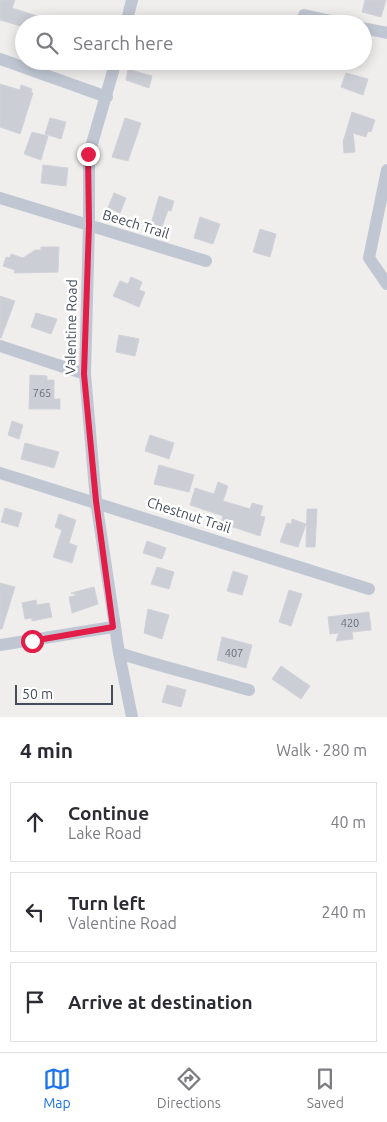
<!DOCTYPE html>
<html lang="en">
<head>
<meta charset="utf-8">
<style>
  body { margin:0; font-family:Ubuntu,sans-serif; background:#f2f2f3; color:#2b2b33 }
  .scale { position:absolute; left:15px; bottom:12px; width:98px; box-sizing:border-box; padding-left:5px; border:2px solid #454d5b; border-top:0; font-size:14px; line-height:18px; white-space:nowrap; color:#454d5b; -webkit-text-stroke:4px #fff; paint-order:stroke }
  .stop { position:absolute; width:15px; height:15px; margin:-11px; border:4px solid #e11d48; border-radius:50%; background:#fff }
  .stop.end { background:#e11d48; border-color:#fff; box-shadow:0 1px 5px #0008 }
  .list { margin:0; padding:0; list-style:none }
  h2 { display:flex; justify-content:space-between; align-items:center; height:65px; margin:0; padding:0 20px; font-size:21px }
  h2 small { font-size:16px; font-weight:400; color:#7c7c81 }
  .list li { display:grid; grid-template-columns:32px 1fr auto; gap:15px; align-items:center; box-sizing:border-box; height:80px; margin:0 10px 10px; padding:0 10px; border:1px solid #e1e1e2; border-radius:0px }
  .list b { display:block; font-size:19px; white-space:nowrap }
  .list p { margin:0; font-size:16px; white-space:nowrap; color:#7c7c81 }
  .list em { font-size:16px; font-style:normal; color:#7c7c81 }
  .icon { flex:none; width:28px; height:28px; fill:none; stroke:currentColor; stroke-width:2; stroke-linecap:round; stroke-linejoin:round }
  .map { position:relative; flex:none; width:387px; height:717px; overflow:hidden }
  .search { position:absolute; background:#fff; box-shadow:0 2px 12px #0003; left:15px; right:15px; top:15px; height:55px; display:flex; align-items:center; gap:12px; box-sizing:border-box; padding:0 18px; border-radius:28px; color:#7c7c81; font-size:19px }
  .sheet { height:335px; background:#fff }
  nav { display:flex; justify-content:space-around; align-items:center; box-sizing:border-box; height:70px; border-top:1px solid #e1e1e2; background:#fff; font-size:14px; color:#7c7c81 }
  nav a { display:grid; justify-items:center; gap:2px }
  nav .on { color:#1a73e8 }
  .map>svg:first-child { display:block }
</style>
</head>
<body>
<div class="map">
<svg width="387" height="717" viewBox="0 0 387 717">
  <rect width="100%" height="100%" fill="#f0eeed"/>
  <path fill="#ccced5" stroke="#d1d2d9" d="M0 0H15L12 8 37 16 34 24H24V27L0 20Z
    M365 0H386L381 17 362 12Z
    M128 69 152 76 149 88 126 80Z
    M346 73 368 79 363 95 341 87Z
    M0 84 20 90 21 85 32 89 31 92 33 93 20 134 0 127Z
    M352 112 375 120 371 132 368 131 366 137 353 133 355 152 344 153 343 142Z
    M50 118 66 122 61 139 45 134Z
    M125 118 141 123 128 161 112 157Z
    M32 132 48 136 41 160 24 154Z
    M43 165 68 168 66 186 41 183Z
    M114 193 126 198 120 213 108 208Z
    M159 196 174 201 171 211 168 210 162 227 151 224Z
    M200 217 220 224 213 244 194 238Z
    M260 229 276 234 270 257 253 252Z
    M41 247H59L58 272 14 273 15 270 3 266 6 257 10 258 11 254 23 258 35 250H41Z
    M131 277 142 282 139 290 145 292 139 307 113 296 120 281 128 284Z
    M0 296 15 301 1 338H0Z
    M36 313 57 319 51 334 31 327Z
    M119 335 139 339 135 356 116 352Z
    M30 375 47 376V380H54V399H60V409H29Z
    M12 421 23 425 19 439 8 435Z
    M150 435 174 443 169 459 145 451Z
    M25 443 59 452 54 468 21 459Z
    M159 465 194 475 189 492 154 484Z
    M218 482 228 486 223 501 250 509 252 503 263 506 260 516 265 517 260 536 221 523 223 516 190 505 195 488 214 494Z
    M5 508 22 513 18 527 1 522Z
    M307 509H317L315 547H306Z
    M59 514 76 520 69 543 77 546 72 563 53 557 62 530 55 527Z
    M292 519 306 524 298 547 280 542 287 523 291 524Z
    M147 541 166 548 162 559 143 553Z
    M157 567 174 572 169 589 151 584Z
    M233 571 248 576 242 595 227 591Z
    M0 583 15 587 2 629H0Z
    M94 587 98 604 72 613 69 597 78 595 71 593Z
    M289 590 302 594 291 626 279 622Z
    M36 600 37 605 49 603 52 617 32 621V618L25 619 22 603Z
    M148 609 169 615 162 639 144 633Z
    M369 612 371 630 352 632 353 639 336 641 339 633 330 634 328 617Z
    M222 637 252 645 246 668 217 660Z
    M281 666 310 686 301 699 272 679Z
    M167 685 186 690 181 707 162 702Z"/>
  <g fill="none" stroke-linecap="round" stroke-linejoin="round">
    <path stroke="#c0c7d3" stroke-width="12" d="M304 15 345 24
      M126 24 132 0
      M363 28 387 33
      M0 59 107 97
      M116 61 89 154V225L85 374 96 501 119 653C162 667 205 677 249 690
      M387 170 369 258 387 284
      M0 198 206 261
      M0 346 85 374
      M0 473 369 589
      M0 645 113 627
      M119 653 132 717"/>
  </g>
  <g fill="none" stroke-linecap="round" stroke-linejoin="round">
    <path stroke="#e11d48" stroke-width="6" d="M32 641 113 627 96 501 84 374 89 225 88 154"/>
  </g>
  <g text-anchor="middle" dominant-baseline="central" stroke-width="5" stroke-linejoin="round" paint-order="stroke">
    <g font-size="11" fill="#676d7a">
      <text x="42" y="393">765</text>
      <text x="350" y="623">420</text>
      <text x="234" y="653">407</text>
    </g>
    <g font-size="14" fill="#454d5b" stroke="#fff">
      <text transform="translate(136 224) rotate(17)">Beech Trail</text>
      <text transform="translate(71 327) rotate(-89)">Valentine Road</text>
      <text transform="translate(189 515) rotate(18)">Chestnut Trail</text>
    </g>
  </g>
</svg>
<div class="scale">50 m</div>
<div class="stop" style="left:32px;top:641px"></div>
<div class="stop end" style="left:88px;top:154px"></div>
<div class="search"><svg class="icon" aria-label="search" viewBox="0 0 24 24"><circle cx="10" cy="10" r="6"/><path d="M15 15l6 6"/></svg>Search here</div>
</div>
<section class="sheet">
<h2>4 min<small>Walk · 280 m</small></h2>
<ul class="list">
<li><svg class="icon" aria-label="ahead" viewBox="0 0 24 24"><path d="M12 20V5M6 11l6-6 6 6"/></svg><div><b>Continue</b><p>Lake Road</p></div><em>40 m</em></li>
<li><svg class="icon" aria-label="left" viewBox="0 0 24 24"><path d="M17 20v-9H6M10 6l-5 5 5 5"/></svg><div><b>Turn left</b><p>Valentine Road</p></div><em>240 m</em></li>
<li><svg class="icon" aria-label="arrive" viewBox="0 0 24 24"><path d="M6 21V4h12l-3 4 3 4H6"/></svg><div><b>Arrive at destination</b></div></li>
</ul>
</section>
<nav>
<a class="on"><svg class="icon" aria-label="map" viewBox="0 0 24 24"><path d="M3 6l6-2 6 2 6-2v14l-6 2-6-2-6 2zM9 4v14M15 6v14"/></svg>Map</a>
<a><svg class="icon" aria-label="directions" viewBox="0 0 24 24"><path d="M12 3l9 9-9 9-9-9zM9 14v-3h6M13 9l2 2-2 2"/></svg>Directions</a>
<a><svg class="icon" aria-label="saved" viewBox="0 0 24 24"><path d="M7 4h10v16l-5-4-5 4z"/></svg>Saved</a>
</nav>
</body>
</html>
